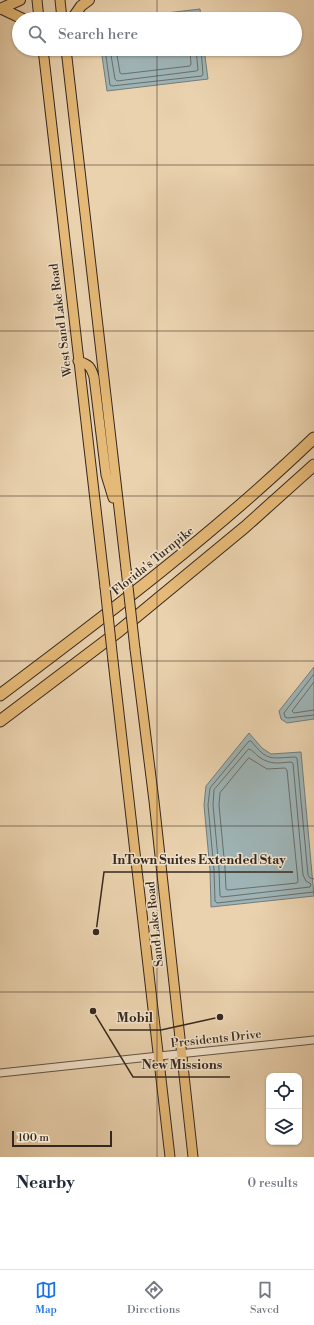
<!DOCTYPE html>
<html lang="en">
<head>
<meta charset="utf-8">
<style>
  body { margin:0; font-family:"Libre Bodoni",serif; background:#f2f2f3; color:#1f2937 }
  .controls { position:absolute; right:12px; bottom:12px; display:grid; overflow:hidden; border-radius:8px; box-shadow:0 1px 3px #0004 }
  .controls button { width:36px; height:36px; display:grid; place-items:center; padding:0; border:0; border-bottom:1px solid #e0e1e3; background:#fff; color:#1f2937; font:20px sans-serif }
  .scale { position:absolute; left:12px; bottom:10px; width:100px; box-sizing:border-box; padding-left:4px; border:2px solid #36281f; border-top:0; font-size:11px; line-height:14px; white-space:nowrap; color:#36281f; -webkit-text-stroke:3px #f1e2ca; paint-order:stroke }
  .list { margin:0; padding:0; list-style:none }
  h2 { display:flex; justify-content:space-between; align-items:center; height:52px; margin:0; padding:0 16px; font-size:17px }
  h2 small { font-size:13px; font-weight:400; color:#747a83 }
  .icon { flex:none; width:22px; height:22px; fill:none; stroke:currentColor; stroke-width:2; stroke-linecap:round; stroke-linejoin:round }
  .map { position:relative; flex:none; width:314px; height:1157px; overflow:hidden }
  .search { position:absolute; background:#fff; box-shadow:0 1px 3px #0004; left:12px; right:12px; top:12px; height:44px; display:flex; align-items:center; gap:10px; box-sizing:border-box; padding:0 14px; border-radius:22px; color:#747a83; font-size:15px }
  .sheet { height:112px; background:#fff }
  nav { display:flex; justify-content:space-around; align-items:center; box-sizing:border-box; height:56px; border-top:1px solid #e0e1e3; background:#fff; font-size:11px; color:#747a83 }
  nav a { display:grid; justify-items:center; gap:2px }
  nav .on { color:#1a73e8 }
  .map>svg:first-child { display:block }
</style>
</head>
<body>
<div class="map">
<svg width="314" height="1157" viewBox="0 0 314 1157">
  <rect width="100%" height="100%" fill="#ead2ae"/>
  <filter id="stains"><feTurbulence type="fractalNoise" baseFrequency=".005" numOctaves="4"/><feColorMatrix values="0 0 0 0 .2 0 0 0 0 .09 0 0 0 0 .02 0 0 0 .5 -.17"/></filter>
  <radialGradient id="worn" r=".72"><stop offset=".6" stop-color="#630" stop-opacity="0"/><stop offset="1" stop-color="#630" stop-opacity=".3"/></radialGradient>
  <path fill="#9eb4b6" stroke="#747c7a" d="M200 9 201 19H116Z
    M101 49H204L208 79 107 91Z
    M314 667V719L287 723 281 719 279 711Z
    M249 733 262 748 271 754 301 752 314 896 211 907 210 870 204 805 206 786Z"/>
  <g fill="none" stroke-linecap="round" stroke-linejoin="round">
    <path stroke="#6a6e6a" stroke-width="1" d="M150 19 195 14 197 15V19
      M105 49 110 85 112 86 202 76 203 74 201 49
      M110 49 115 79 117 81 196 71 198 70 196 49
      M116 49 120 73 122 74 190 66 191 64 190 49
      M314 674 284 713 285 717 288 718 314 715
      M314 682 292 711 294 713 314 710
      M249 749C253 750 255 754 259 757 271 765 277 763 291 762L293 763 303 875 306 881 311 884 310 887 222 897 220 896 219 869 213 805 214 790Z
      M249 758 267 769 285 768 287 770 298 881 297 883 228 890 226 889 225 868 219 805 220 793Z
      M314 879 310 878 308 875 297 758 295 757C270 758 268 762 251 741H249L210 788 208 805 214 870 215 901 217 903 314 892"/>
    <defs>
      <path id="tertiary" d="M0 1073 159 1056 314 1040"/>
      <path id="primary" d="M37 0 39 19
        M60 0 62 19
        M43 49 105 587
        M66 49 126 569
        M78 361C89 364 91 367 94 377L106 475 113 498
        M135 649 154 801 193 1157
        M113 661 170 1157"/>
      <path id="trunk" d="M0 9 20 0
        M2 9 23 19
        M72 19 81 6 89 0"/>
      <path id="motorway" d="M0 695C109 613 215 533 314 438
        M0 721 119 631 245 527 314 465"/>
    </defs>
    <use href="#tertiary" stroke="#635243" stroke-width="9"/>
    <use href="#primary" stroke="#36281f" stroke-width="11"/>
    <use href="#trunk" stroke="#36281f" stroke-width="12"/>
    <use href="#motorway" stroke="#36281f" stroke-width="13"/>
    <use href="#tertiary" stroke="#f1e2ca" stroke-width="7"/>
    <use href="#primary" stroke="#e5b977" stroke-width="9"/>
    <use href="#trunk" stroke="#e5b977" stroke-width="10"/>
    <use href="#motorway" stroke="#e5b977" stroke-width="11"/>
    <defs>
      <path id="primary-bridge" d="M126 569 135 649
        M105 587 113 661"/>
    </defs>
    <use href="#primary-bridge" stroke="#36281f" stroke-width="11" stroke-linecap="butt"/>
    <use href="#primary-bridge" stroke="#e5b977" stroke-width="9"/>
  </g>
  <path fill="none" stroke="#36281f" stroke-width="1" stroke-opacity="0.55" d="M157 0V19M157 49V1157M0 165H314M0 331H314M0 496H314M0 661H314M0 826H314M0 992H314"/>
  <g text-anchor="middle" dominant-baseline="central" stroke-width="3" stroke-linejoin="round" paint-order="stroke">
    <g font-size="12" fill="#36281f" stroke="#f1e2ca">
      <text transform="translate(61 320) rotate(-97)">West Sand Lake Road</text>
      <text transform="translate(153 561) rotate(-39)">Florida's Turnpike</text>
      <text transform="translate(155 924) rotate(-96)">Sand Lake Road</text>
      <text transform="translate(216 1039) rotate(-6)">Presidents Drive</text>
    </g>
  </g>
  <path fill="none" stroke="#36281f" stroke-width="1.5" d="M96 932L104 872H293M220 1017L161 1030H109M93 1011L133 1077H230"/>
  <g fill="#36281f" stroke="#f1e2ca" stroke-width="1.5">
    <circle cx="96" cy="932" r="4"/>
    <circle cx="220" cy="1017" r="4"/>
    <circle cx="93" cy="1011" r="4"/>
  </g>
  <g font-size="13" text-anchor="middle" font-weight="bold" fill="#36281f" stroke="#f1e2ca" stroke-width="3" stroke-linejoin="round" paint-order="stroke">
    <text x="199" y="864">InTown Suites Extended Stay</text>
    <text x="135" y="1022">Mobil</text>
    <text x="182" y="1069">New Missions</text>
  </g>
  <rect width="100%" height="100%" filter="url(#stains)"/>
  <rect width="100%" height="100%" fill="url(#worn)"/>
</svg>
<div class="controls">
<button><svg class="icon" aria-label="locate" viewBox="0 0 24 24"><circle cx="12" cy="12" r="6"/><path d="M12 2v4M12 18v4M2 12h4M18 12h4"/></svg></button>
<button><svg class="icon" aria-label="layers" viewBox="0 0 24 24"><path d="M12 4l9 5-9 5-9-5zM3 14l9 5 9-5"/></svg></button>
</div>
<div class="scale">100 m</div>
<div class="search"><svg class="icon" aria-label="search" viewBox="0 0 24 24"><circle cx="10" cy="10" r="6"/><path d="M15 15l6 6"/></svg>Search here</div>
</div>
<section class="sheet">
<h2>Nearby<small>0 results</small></h2>
<ul class="list">
</ul>
</section>
<nav>
<a class="on"><svg class="icon" aria-label="map" viewBox="0 0 24 24"><path d="M3 6l6-2 6 2 6-2v14l-6 2-6-2-6 2zM9 4v14M15 6v14"/></svg>Map</a>
<a><svg class="icon" aria-label="directions" viewBox="0 0 24 24"><path d="M12 3l9 9-9 9-9-9zM9 14v-3h6M13 9l2 2-2 2"/></svg>Directions</a>
<a><svg class="icon" aria-label="saved" viewBox="0 0 24 24"><path d="M7 4h10v16l-5-4-5 4z"/></svg>Saved</a>
</nav>
</body>
</html>
